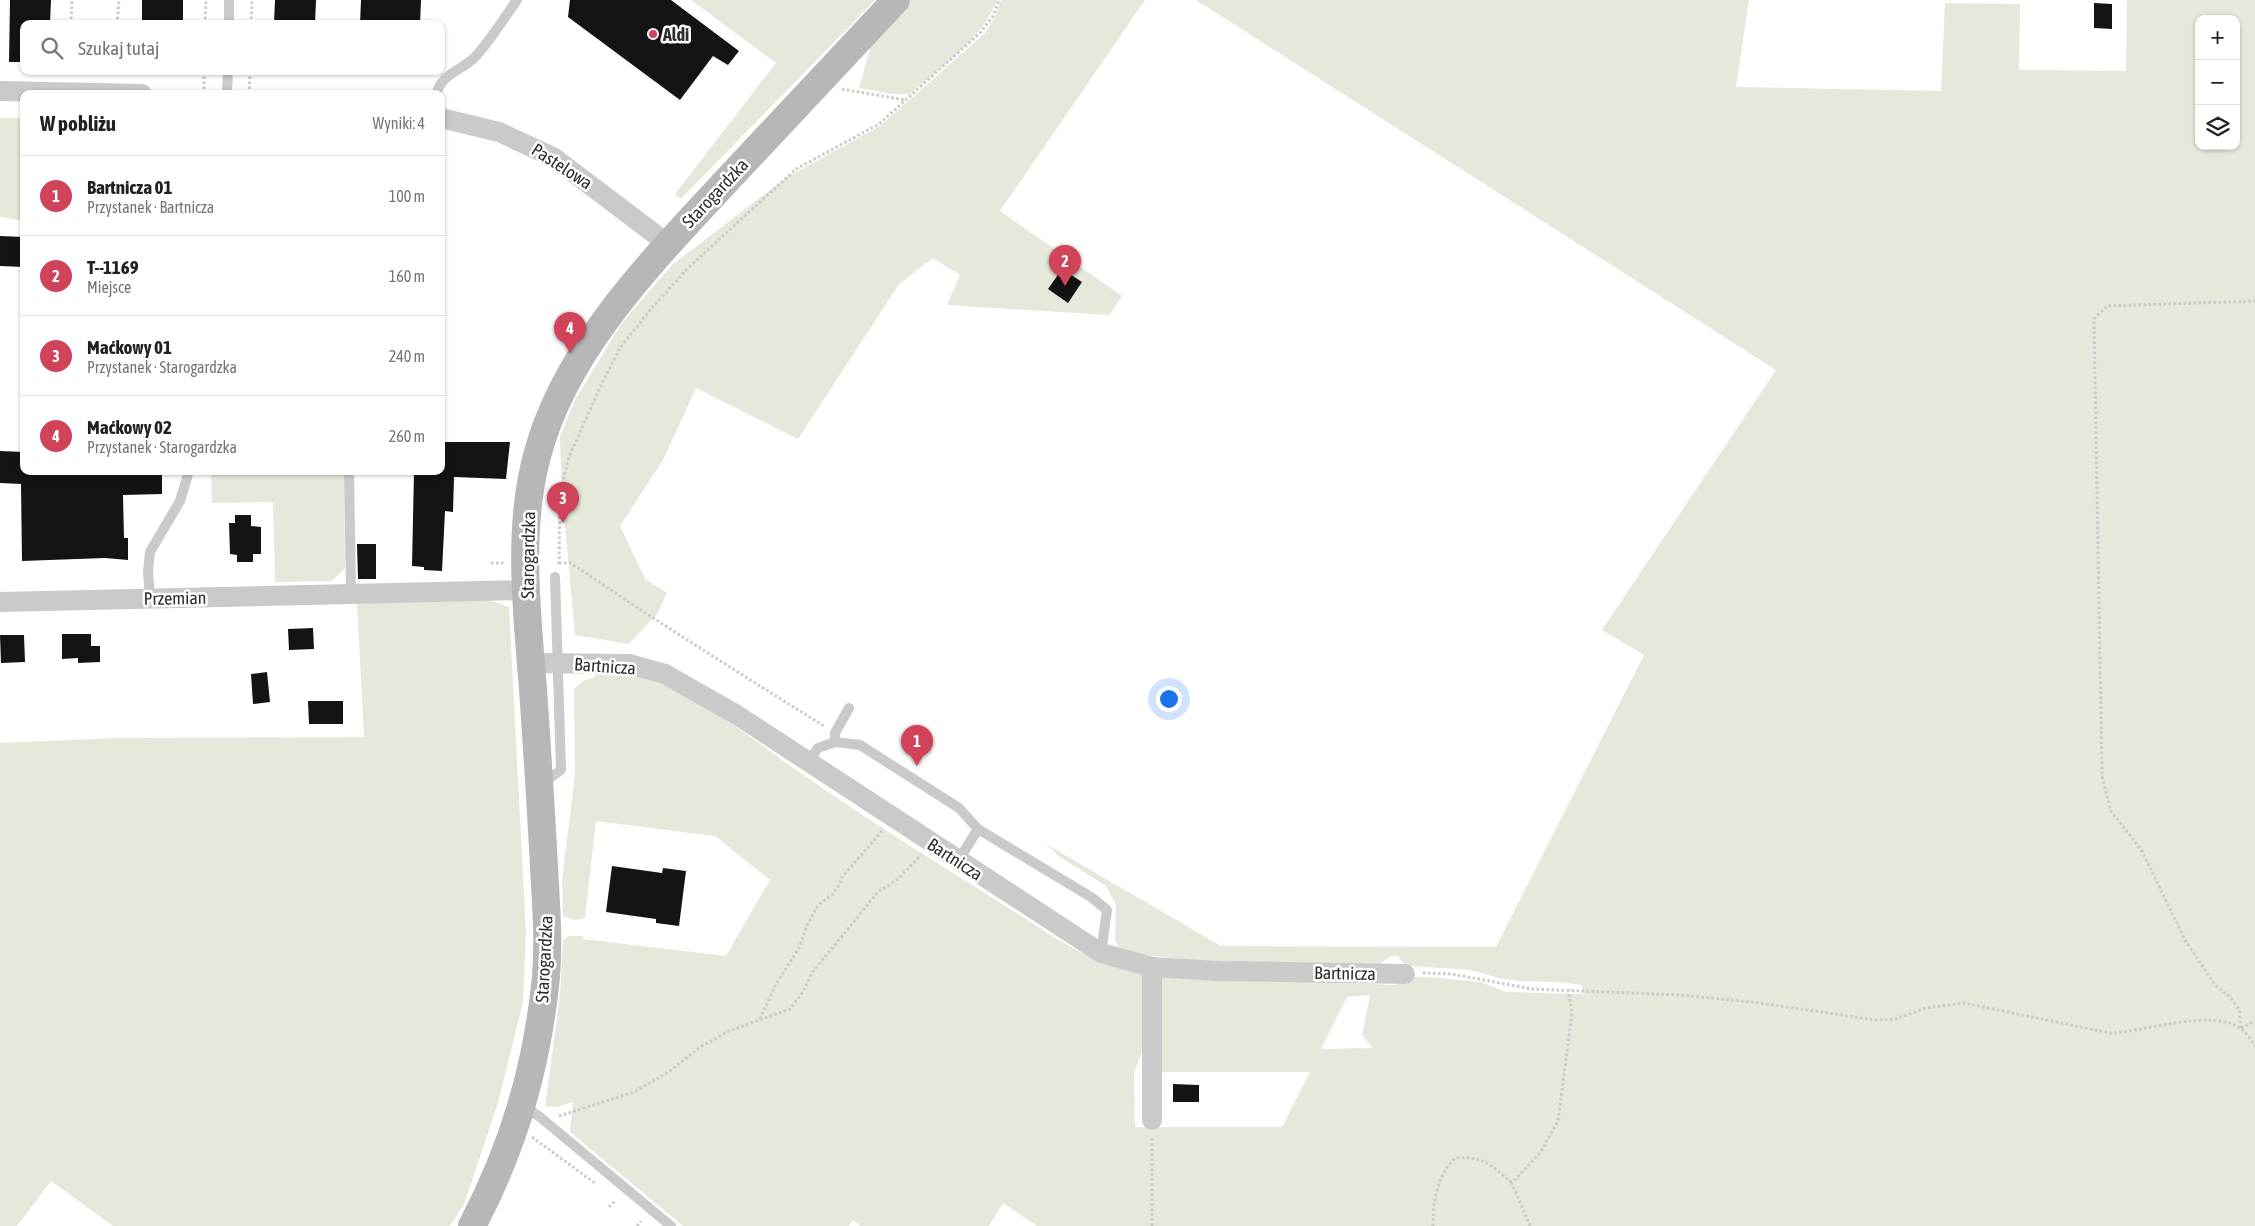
<!DOCTYPE html>
<html lang="pl">
<head>
<meta charset="utf-8">
<style>
  body { margin:0; font-family:"Asap Condensed",sans-serif; background:#f2f2f2; color:#202124 }
  .controls { position:absolute; right:15px; top:15px; display:grid; overflow:hidden; border-radius:10px; box-shadow:0 1px 4px #0004 }
  .controls button { width:45px; height:45px; display:grid; place-items:center; padding:0; border:0; border-bottom:1px solid #e0e0e0; background:#fff; color:#202124; font:25px sans-serif }
  .you { position:absolute; left:1168px; top:698px; width:18px; height:18px; margin:-12px; border:4px solid #fff; border-radius:50%; background:#1a73e8; box-shadow:0 0 0 8px #1a73e833 }
  .badge { display:grid; place-items:center; width:32px; height:32px; border-radius:50%; background:#d04358; color:#fff; font-size:16px; font-weight:700 }
  .pin { position:absolute; translate:-50% -41px; filter:drop-shadow(0 1px 2px #0008) }
  .pin::after { content:''; position:absolute; top:26px; width:18px; height:15px; background:inherit; clip-path:polygon(0 0,100% 0,50% 100%) }
  .list { margin:0; padding:0; list-style:none }
  h2 { display:flex; justify-content:space-between; align-items:center; height:65px; margin:0; padding:0 20px; font-size:21px }
  h2 small { font-size:16px; font-weight:400; color:#757577 }
  .list li { display:grid; grid-template-columns:32px 1fr auto; gap:15px; align-items:center; box-sizing:border-box; height:80px; padding:0 20px; border-top:1px solid #e0e0e0 }
  .list b { display:block; font-size:19px; white-space:nowrap }
  .list p { margin:0; font-size:16px; white-space:nowrap; color:#757577 }
  .list em { font-size:16px; font-style:normal; color:#757577 }
  .icon { flex:none; width:28px; height:28px; fill:none; stroke:currentColor; stroke-width:2; stroke-linecap:round; stroke-linejoin:round }
  .map { position:relative; flex:none; width:2255px; height:1226px; overflow:hidden }
  .search { position:absolute; background:#fff; box-shadow:0 1px 4px #0004; left:20px; top:20px; width:425px; height:55px; display:flex; align-items:center; gap:12px; box-sizing:border-box; padding:0 18px; border-radius:10px; color:#757577; font-size:19px }
  .panel { position:absolute; background:#fff; box-shadow:0 1px 4px #0004; left:20px; top:90px; width:425px; height:385px; border-radius:10px }
  .map>svg:first-child { display:block }
</style>
</head>
<body>
<div class="map">
<svg width="2255" height="1226" viewBox="0 0 2255 1226">
  <rect width="100%" height="100%" fill="#fff"/>
  <path fill="#e4e9dc" fill-rule="evenodd" d="M691 0H875L681 199 675 194 776 63Z
    M911 0H997C983 39 940 67 910 94H892L859 88 872 42Z
    M1001 0H1145L1000 211 1122 296 1109 315 947 305 960 275 933 258 899 284 798 439 696 388 663 460 620 526 645 579 667 593 657 614 629 644 575 635 562 491 560 437 574 402 621 324 672 265 787 177 880 126 984 34 994 19Z
    M1196 0H1749L1736 87 1941 91 1945 3 2020 4 2019 70 2126 71 2127 0H2255V1226H1037L1003 1203 989 1226H860L853 1220 849 1226H683L570 1132 573 1102 557 1107 545 1106 560 996 563 940 569 936H583V939L726 956 770 880 715 836 596 821 585 918 575 920 563 916 562 880 575 774 574 689 583 681 595 677V673C614 673 637 672 655 680 708 702 754 741 802 774 885 832 972 884 1057 939L1091 958 1145 974 1148 1036 1134 1073 1135 1127H1282L1310 1072H1161V975L1394 985 1413 977H1428L1481 982 1506 992 1584 994 1581 985 1559 982 1519 981 1498 978 1471 970 1410 966 1403 963 1398 956H1391L1377 966 1227 968 1192 960 1143 955 1121 950 1115 941 1116 904 1106 886 1060 857 1046 844 1221 946 1496 947 1644 655 1602 630 1776 370ZM2199 19H2236V146H2199ZM1370 995 1362 1035 1373 1048 1321 1049 1347 997Z
    M0 118H24V221L0 217Z
    M211 471H344L345 568 332 581 275 582 273 502 212 503Z
    M483 598 509 607 526 932 523 1002 498 1103 464 1204 450 1226H113L51 1181 17 1226H0V743L117 738 364 737 357 603Z"/>
  <path fill="#141414" d="M10 0H51L50 24H24V62H9Z
    M142 0H183V24H142Z
    M275 0H316L315 24H274Z
    M361 0H421L420 24H360Z
    M570 0H671L739 51 728 65 713 56 680 100 568 17Z
    M2094 3 2112 4V29L2094 28Z
    M0 236 24 237V267L0 266Z
    M1062 269 1082 282 1068 303 1048 289Z
    M441 442H510L506 479 454 477 453 512 445 511 442 571 424 570V567L412 566 414 471H441Z
    M0 451 24 452V471H162V494L123 495 124 538H128V560L105 558 22 561 21 484 0 483Z
    M235 515H251V526L261 527V554H253V562H237V555L230 554 229 523H235Z
    M357 544H376V579H358Z
    M313 628 314 649 289 650 288 629Z
    M62 634H91V646H100V662L78 663V658L62 659Z
    M0 635H24L25 662 1 663Z
    M267 672 270 702 253 704 251 674Z
    M308 701H343V724H309Z
    M612 866 662 873 663 868 686 871 679 926 656 923V919L606 912Z
    M1173 1084 1199 1085V1102H1173Z"/>
  <g fill="none" stroke-linecap="round" stroke-linejoin="round">
    <path stroke="#cacaca" stroke-width="3" stroke-dasharray="2.5 2.5" stroke-linecap="butt" d="M71 24 72 0
      M117 24 119 0
      M205 24 206 0
      M251 24 252 0
      M842 89 905 100
      M204 94V71
      M249 94 250 71
      M491 563H505
      M559 563H571C654 620 739 673 824 726
      M559 564 560 492 569 457 603 381 620 348 650 310 688 268 796 169 879 124 981 32 993 16 999 0
      M1423 973 1452 974 1532 989 1680 995 1752 1002 1876 1020 1895 1019 1926 1008 1964 1003 2110 1033C2145 1032 2211 1008 2240 1028 2246 1032 2251 1040 2255 1046
      M760 1019 776 984 799 948 807 925 818 905 832 895 839 885 842 877 883 830
      M2241 1028 2239 1009 2229 996 2215 985 2185 940 2142 851 2111 811 2102 776 2094 319 2107 306 2255 301
      M2241 1028 2255 1021
      M559 1116 634 1092 670 1071 699 1048 729 1031 790 1009 804 990 812 973 878 892 898 879 921 855
      M532 1137 596 1184
      M609 1207 616 1200
      M637 1226 641 1221
      M1152 1226V1137
      M1433 1226C1433 1200 1437 1177 1455 1158 1483 1156 1492 1165 1512 1183
      M1530 1226 1512 1183 1540 1153 1558 1121 1572 1013 1568 989"/>
    <path stroke="#cacaca" stroke-width="10" d="M229 24V0
      M227 94 228 71
      M437 94C439 75 464 69 475 57 491 40 504 18 517 0
      M349 471 351 595
      M150 599 148 571 150 552 180 501 189 471
      M835 742V733L849 708
      M808 762 818 748 835 742 860 745 959 808 978 829 1091 897 1107 910 1101 953
      M543 783 561 770 555 577
      M958 861 978 829
      M523 1106 540 1117 671 1226"/>
    <path stroke="#cacaca" stroke-width="20" d="M0 91 142 94
      M441 118 499 132 553 157 668 244
      M0 602 526 590
      M531 663 629 664 665 674 737 715 1101 953 1152 967 1218 971 1405 974
      M1152 967V1120"/>
    <path stroke="#b7b7b7" stroke-width="28" d="M472 1226C514 1146 537 1067 546 977 549 941 546 904 544 867 541 808 537 748 533 689 527 613 517 530 537 456 565 347 657 256 731 176 786 117 841 58 896 0"/>
  </g>
  <circle fill="#d04358" stroke="#fff" stroke-width="2" cx="653" cy="34" r="5"/>
  <g text-anchor="middle" dominant-baseline="central" stroke-width="5" stroke-linejoin="round" paint-order="stroke">
    <g font-size="18" font-weight="bold" fill="#2d2d2d" stroke="#fff" text-anchor="start">
      <text x="663" y="34">Aldi</text>
    </g>
    <g font-size="18" fill="#2d2d2d" stroke="#fff">
      <text transform="translate(562 166) rotate(33)">Pastelowa</text>
      <text transform="translate(715 193) rotate(-47)">Starogardzka</text>
      <text transform="translate(528 555) rotate(-89)">Starogardzka</text>
      <text transform="translate(175 598) rotate(-1)">Przemian</text>
      <text transform="translate(605 666) rotate(4)">Bartnicza</text>
      <text transform="translate(955 859) rotate(33)">Bartnicza</text>
      <text transform="translate(544 959) rotate(-87)">Starogardzka</text>
      <text transform="translate(1345 973) rotate(1)">Bartnicza</text>
    </g>
  </g>
</svg>
<div class="controls">
<button>+</button>
<button>−</button>
<button><svg class="icon" aria-label="layers" viewBox="0 0 24 24"><path d="M12 4l9 5-9 5-9-5zM3 14l9 5 9-5"/></svg></button>
</div>
<div class="you"></div>
<div class="pin badge" style="left:917px;top:766px">1</div>
<div class="pin badge" style="left:1065px;top:286px">2</div>
<div class="pin badge" style="left:563px;top:523px">3</div>
<div class="pin badge" style="left:570px;top:353px">4</div>
<div class="search"><svg class="icon" aria-label="search" viewBox="0 0 24 24"><circle cx="10" cy="10" r="6"/><path d="M15 15l6 6"/></svg>Szukaj tutaj</div>
<section class="panel">
<h2>W pobliżu<small>Wyniki: 4</small></h2>
<ul class="list">
<li><span class="badge">1</span><div><b>Bartnicza 01</b><p>Przystanek · Bartnicza</p></div><em>100 m</em></li>
<li><span class="badge">2</span><div><b>T--1169</b><p>Miejsce</p></div><em>160 m</em></li>
<li><span class="badge">3</span><div><b>Maćkowy 01</b><p>Przystanek · Starogardzka</p></div><em>240 m</em></li>
<li><span class="badge">4</span><div><b>Maćkowy 02</b><p>Przystanek · Starogardzka</p></div><em>260 m</em></li>
</ul>
</section>
</div>
</body>
</html>
